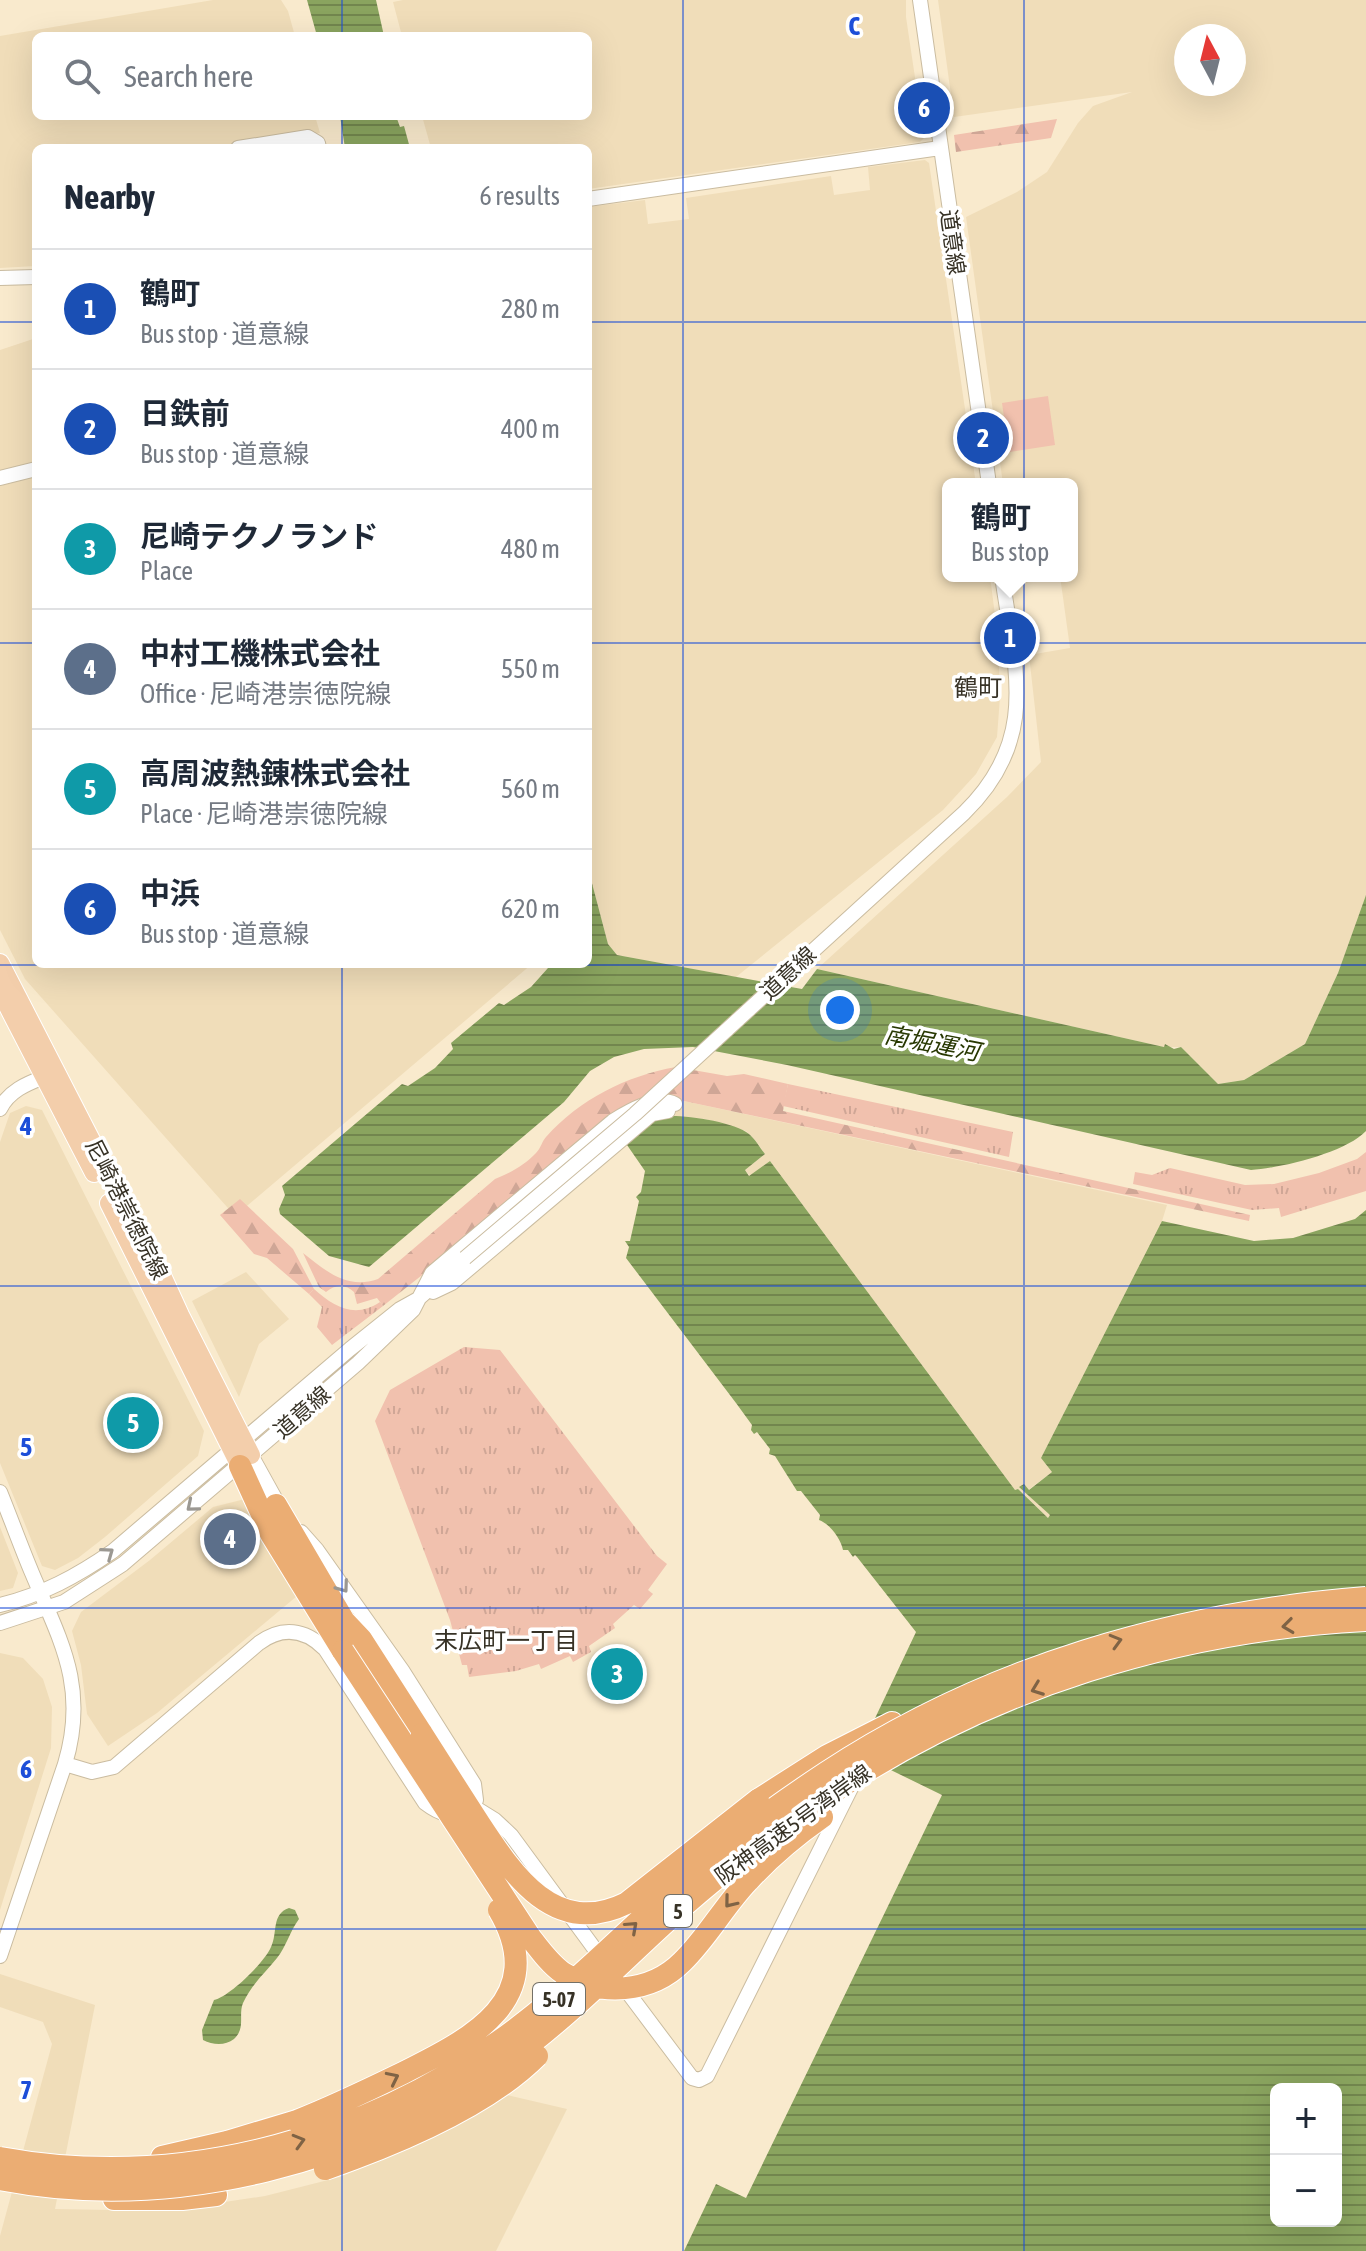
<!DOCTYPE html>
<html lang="en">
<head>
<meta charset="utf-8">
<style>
  body { margin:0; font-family:"Asap Condensed","Noto Sans JP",sans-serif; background:#f6f6f7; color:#1f2937 }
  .controls { position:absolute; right:24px; bottom:24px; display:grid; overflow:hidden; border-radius:12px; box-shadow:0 8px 32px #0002 }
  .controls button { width:72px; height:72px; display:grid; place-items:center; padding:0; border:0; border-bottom:2px solid #e0e1e3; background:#fff; color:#1f2937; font:40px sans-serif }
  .compass { position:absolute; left:1174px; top:24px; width:72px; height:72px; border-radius:50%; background:#fff; box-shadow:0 8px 32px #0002; rotate:353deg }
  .you { position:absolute; left:840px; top:1010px; width:28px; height:28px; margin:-20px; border:6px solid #fff; border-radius:50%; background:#1a73e8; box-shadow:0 0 0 12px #1a73e833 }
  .badge { display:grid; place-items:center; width:52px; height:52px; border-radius:50%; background:#d93025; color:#fff; font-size:26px; font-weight:700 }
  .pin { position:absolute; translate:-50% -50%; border:4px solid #fff; box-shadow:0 2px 8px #0006 }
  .popup { position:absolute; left:942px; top:478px; width:136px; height:104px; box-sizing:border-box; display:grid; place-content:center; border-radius:12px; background:#fff; filter:drop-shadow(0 2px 6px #0005); font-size:26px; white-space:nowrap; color:#747a83 }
  .popup b { font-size:30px; color:#1f2937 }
  .popup::after { content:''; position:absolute; left:50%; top:100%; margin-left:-16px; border:16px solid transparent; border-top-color:#fff }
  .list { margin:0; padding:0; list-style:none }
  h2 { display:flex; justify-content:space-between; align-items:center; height:104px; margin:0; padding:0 32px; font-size:34px }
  h2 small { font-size:26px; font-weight:400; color:#747a83 }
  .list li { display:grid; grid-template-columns:52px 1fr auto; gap:24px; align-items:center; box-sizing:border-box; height:120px; padding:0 32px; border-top:2px solid #e0e1e3 }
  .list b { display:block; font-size:30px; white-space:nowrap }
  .list p { margin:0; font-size:26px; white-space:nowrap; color:#747a83 }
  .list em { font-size:26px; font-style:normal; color:#747a83 }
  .icon { flex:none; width:44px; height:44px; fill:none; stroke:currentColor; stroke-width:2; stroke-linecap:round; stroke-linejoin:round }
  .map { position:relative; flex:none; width:1366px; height:2251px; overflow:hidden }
  .search { position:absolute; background:#fff; box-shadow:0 8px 32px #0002; left:32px; top:32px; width:560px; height:88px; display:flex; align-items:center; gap:20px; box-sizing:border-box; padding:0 28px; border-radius:12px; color:#747a83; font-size:30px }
  .panel { position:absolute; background:#fff; box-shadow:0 8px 32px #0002; left:32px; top:144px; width:560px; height:824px; border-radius:12px }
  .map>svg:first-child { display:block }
</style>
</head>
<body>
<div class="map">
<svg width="1366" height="2251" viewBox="0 0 1366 2251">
  <defs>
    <pattern id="grass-tufts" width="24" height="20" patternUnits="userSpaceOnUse" patternTransform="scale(2)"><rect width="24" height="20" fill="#f1c1ae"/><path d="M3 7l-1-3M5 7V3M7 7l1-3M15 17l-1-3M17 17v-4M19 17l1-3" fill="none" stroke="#cfa696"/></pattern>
    <pattern id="forest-firs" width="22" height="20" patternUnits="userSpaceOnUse" patternTransform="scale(2)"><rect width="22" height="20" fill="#f1c1ae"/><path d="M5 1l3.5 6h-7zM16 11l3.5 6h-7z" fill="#cfa696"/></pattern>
    <pattern id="water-rules" width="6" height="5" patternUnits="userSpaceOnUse" patternTransform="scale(2)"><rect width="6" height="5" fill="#8aa45f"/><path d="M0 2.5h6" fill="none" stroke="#72864e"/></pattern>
  </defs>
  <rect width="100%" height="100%" fill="#f9eacd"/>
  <path fill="#f0ddb9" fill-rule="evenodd" d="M213 0H281L288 11 295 36H36V116H315L320 133 219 148H36V266L0 268V36Z
    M403 0H906V17L924 138 920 142 588 189V148H431L422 116H588V36H402L393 2Z
    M938 0H1366V895L1338 973 1305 1044 1244 1080 1218 1084 1181 1047H1164L817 969 1007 797 1041 762 1029 655 1070 648 1060 576H1072V484H1003L966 217 1017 192 1047 172 1078 123 1093 106 1132 92 954 117ZM1186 36H1234V84H1186Z
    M925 160 929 163 976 484H948V576H990L998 639 1000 697 997 737 976 774 943 810 736 977 617 955 608 944 588 868V207L645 200 648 224 689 219 686 198 831 176 834 195 870 190 868 167Z
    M36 338V464L0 473V350Z
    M36 476V964H532L235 1216 25 979 0 930V486Z
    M679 1100 1167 1205 1162 1221 1041 1458 1052 1472 1028 1490 1020 1487 1050 1515 1048 1518 1018 1489 1015 1490 770 1161 750 1176 745 1170 765 1154 755 1140 746 1131 705 1119 675 1116Z
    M26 1106 42 1110 204 1431 198 1456 105 1537 78 1558 55 1570 42 1566 0 1463V1142L10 1113Z
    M246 1272 289 1319 259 1344 239 1397 192 1301Z
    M245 1499 297 1596 157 1713 108 1746 87 1714 81 1665 72 1631 81 1612 150 1560 213 1507Z
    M0 1527 18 1573 13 1588 0 1591Z
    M0 1653 23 1658 43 1679 52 1707 51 1748 0 1910Z
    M0 1974 95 2005 55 2209 165 2211 265 2196 340 2177 403 2151 451 2127 503 2094 567 2109 496 2251H0V2236L52 2044 43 2022 0 2007Z"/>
  <path fill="url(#grass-tufts)" d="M788 1084 1013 1132 1009 1157 783 1106Z
    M1366 1152V1191L1281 1217 1279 1208 1252 1210 1133 1184 1135 1172 1152 1175 1170 1168 1245 1185 1274 1184 1319 1173 1357 1159Z
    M314 1289C334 1307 355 1319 380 1302L383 1306 332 1345 317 1327 322 1307 309 1294Z
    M464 1347 500 1350 657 1556 667 1564 648 1590 653 1594 640 1609 634 1605 613 1624 615 1628 589 1646 591 1652 573 1662 570 1656 541 1669 539 1664 516 1671 469 1677 467 1665H462L450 1620 375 1421 390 1390Z"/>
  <path fill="url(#forest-firs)" d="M1057 119 1051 138 956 152 954 135Z
    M676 1067 727 1076 744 1074 788 1084 783 1111 1250 1215 1249 1221 679 1100 431 1268 383 1306 377 1298 357 1304 354 1292C346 1284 335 1284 326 1292L319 1287 303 1253C326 1271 347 1290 378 1279L495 1179C510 1173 525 1165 536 1153 541 1148 542 1141 546 1137 580 1099 626 1076 676 1067Z
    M240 1199 293 1249 314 1289 309 1294 267 1258 254 1254 220 1215Z"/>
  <path fill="#f1c1ae" d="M1048 396 1055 445 1009 452 1002 403Z"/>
  <path fill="url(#water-rules)" fill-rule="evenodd" d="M307 0H376L384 36H317Z
    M340 116H396L400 127 404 126 410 148H345Z
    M588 868 608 944 617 955 802 989 817 969 1164 1047 1165 1044 1174 1049 1181 1047 1218 1084 1244 1080 1305 1044 1338 973 1366 895V1131C1345 1153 1281 1168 1251 1170L787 1065 693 1047 644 1049 614 1057 590 1071 564 1102 369 1267 329 1256 280 1214 279 1209 285 1195 282 1186 402 1084 408 1086 435 1068 453 1049 451 1043 499 1003 504 1005 531 987 548 968V964H588Z
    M668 1116C687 1115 735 1122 749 1134 756 1140 760 1148 765 1154L745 1170 749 1176 770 1161 1015 1490 1018 1489 1048 1518 1050 1515 1019 1487 1024 1484 1029 1490 1052 1472 1041 1458 1162 1221 1254 1241 1293 1238 1355 1219 1366 1210V2251H684L716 2184 746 2198 942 1795 858 1754 916 1632 857 1557 855 1555 853 1557 848 1550H843C841 1539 830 1524 819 1520L820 1515 801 1491H797L775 1456 769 1454 770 1449 757 1432 754 1434 751 1430 752 1425 736 1403 626 1258 629 1247 625 1241H630L639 1201 636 1197 641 1192 645 1171 627 1145 656 1119ZM1276 2089H1336V2221H1276Z
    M289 1908 295 1910 299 1919C290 1931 286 1947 277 1958 264 1974 252 1984 243 2003 238 2015 246 2028 234 2039 225 2046 213 2045 203 2040L202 2030 214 2000C229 1997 265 1962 271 1947 278 1933 271 1914 289 1908Z"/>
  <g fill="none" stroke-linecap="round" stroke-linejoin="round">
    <defs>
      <path id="minor" d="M920 0 989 484
        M238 148 308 137 318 143 319 148
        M588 199 940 148
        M0 278 36 277
        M0 478 36 469
        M804 959 964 813C1040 739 1015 669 1002 576
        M0 1109C9 1091 26 1084 44 1077
        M433 1292 452 1283 652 1114 668 1111
        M251 1455 282 1511
        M0 1492C11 1519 21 1547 32 1573 61 1642 88 1687 65 1764L0 1956
        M0 1605C42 1595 77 1576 113 1551L350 1349 400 1309 418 1299 464 1259
        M0 1623 64 1602 123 1564 358 1363 413 1310 432 1273 613 1121C629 1111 656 1095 675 1104
        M65 1764 92 1772 114 1767 259 1643C282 1626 305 1629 325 1649L425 1803C438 1813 456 1821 471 1811L476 1800 474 1784 402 1670 317 1550 301 1532
        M474 1807 495 1820 511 1835 605 1963
        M620 1982 692 2078 699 2080 707 2076 855 1780"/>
      <path id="major" d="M0 963 129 1214 148 1245 180 1315 251 1455
        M0 991 94 1173
        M109 1203 240 1466"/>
      <path id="highway" d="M240 1466 271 1534 343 1651
        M276 1505 344 1621 361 1639 422 1734
        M758 1800 827 1756 892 1723
        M162 2157 227 2142 297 2121
        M114 2199H182L216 2195"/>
    </defs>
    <use href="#minor" stroke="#cabca0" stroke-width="16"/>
    <use href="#major" stroke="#fff" stroke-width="20"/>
    <use href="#highway" stroke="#fff" stroke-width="24"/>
    <use href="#minor" stroke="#fff" stroke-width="14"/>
    <use href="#major" stroke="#f3ceab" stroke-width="18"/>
    <use href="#highway" stroke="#ebad73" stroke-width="22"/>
    <defs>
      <path id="minor-bridge" d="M465 1258 635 1114 804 959"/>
      <path id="highway-bridge" d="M343 1651 530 1937C540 1950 550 1964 563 1973 600 1997 651 1993 682 1962 707 1938 724 1906 748 1881 770 1857 795 1836 822 1817
        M422 1734C439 1761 457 1789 475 1817 510 1870 552 1940 627 1903L758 1800
        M297 2121C333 2107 368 2090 403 2073 471 2039 551 1999 499 1910
        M0 2158C186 2192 377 2137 525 2022 583 1977 635 1922 691 1874 733 1837 779 1804 826 1773 987 1667 1174 1613 1366 1598
        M325 2169C394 2145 485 2108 537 2056
        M0 2179C174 2213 366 2162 509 2060 571 2015 624 1959 681 1908 729 1866 780 1827 833 1792 992 1687 1177 1630 1366 1620"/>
    </defs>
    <use href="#minor-bridge" stroke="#cabca0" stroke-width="16" stroke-linecap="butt"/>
    <use href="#highway-bridge" stroke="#fff" stroke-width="24" stroke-linecap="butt"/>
    <use href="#minor-bridge" stroke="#fff" stroke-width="14"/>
    <use href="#highway-bridge" stroke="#ebad73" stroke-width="22"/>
  </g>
  <defs><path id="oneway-chevron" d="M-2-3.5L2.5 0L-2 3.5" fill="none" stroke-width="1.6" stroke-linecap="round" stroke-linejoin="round" transform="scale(2)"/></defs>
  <g stroke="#9b9892">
    <use href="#oneway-chevron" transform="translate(192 1506) rotate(140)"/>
    <use href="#oneway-chevron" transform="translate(108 1553) rotate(-36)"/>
    <use href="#oneway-chevron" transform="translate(343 1587) rotate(54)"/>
  </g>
  <g stroke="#7f6345">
    <use href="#oneway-chevron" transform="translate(1288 1626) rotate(173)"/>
    <use href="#oneway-chevron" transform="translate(1116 1641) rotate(-16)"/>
    <use href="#oneway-chevron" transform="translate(1037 1689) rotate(159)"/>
    <use href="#oneway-chevron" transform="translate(730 1902) rotate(129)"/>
    <use href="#oneway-chevron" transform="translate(632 1927) rotate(-42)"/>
    <use href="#oneway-chevron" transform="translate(393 2078) rotate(-26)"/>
    <use href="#oneway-chevron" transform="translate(299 2141) rotate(-16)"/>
  </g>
  <path fill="none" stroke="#1d4ed8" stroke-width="2" stroke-opacity="0.55" d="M342 0V36M683 0V2251M1024 0V2251M342 116V148M0 322H36M588 322H1366M0 643H36M588 643H1366M342 964V2251M0 965H1366M0 1286H1366M0 1608H1366M0 1929H1366"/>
  <g text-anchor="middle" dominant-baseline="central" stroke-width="7" stroke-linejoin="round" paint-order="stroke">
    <g fill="#fff" stroke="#737067" stroke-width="2">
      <rect x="664" y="1895" width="28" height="32" rx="6"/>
      <rect x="533" y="1983" width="52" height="32" rx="6"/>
    </g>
    <g font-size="20" font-weight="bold" fill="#373226">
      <text x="678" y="1911">5</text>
      <text x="559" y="1999">5-07</text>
    </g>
    <g font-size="22" fill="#373226" stroke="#fff">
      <text transform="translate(953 242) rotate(82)">道意線</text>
      <text transform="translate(788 973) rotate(-43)">道意線</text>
      <text transform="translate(127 1209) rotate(63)">尼崎港崇徳院線</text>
      <text transform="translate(302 1412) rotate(-41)">道意線</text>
      <text transform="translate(793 1824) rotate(-36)">阪神高速5号湾岸線</text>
    </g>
    <g font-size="24" fill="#373226" stroke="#fff">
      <text x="978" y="687">鶴町</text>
      <text x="506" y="1640">末広町一丁目</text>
    </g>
    <g font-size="24" font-style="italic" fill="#283802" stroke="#fff">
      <text transform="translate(932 1043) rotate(11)">南堀運河</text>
    </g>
  </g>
  <g font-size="26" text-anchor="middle" font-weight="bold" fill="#1d4ed8" stroke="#fff" stroke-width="7" stroke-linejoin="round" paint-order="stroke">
    <text x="854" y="35">C</text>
    <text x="26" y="1135">4</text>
    <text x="26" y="1456">5</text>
    <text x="26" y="1778">6</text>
    <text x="26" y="2099">7</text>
  </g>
</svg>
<div class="controls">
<button>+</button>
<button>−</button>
</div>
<svg class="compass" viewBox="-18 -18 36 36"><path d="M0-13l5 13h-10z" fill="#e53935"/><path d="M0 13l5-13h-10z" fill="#747a83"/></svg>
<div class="you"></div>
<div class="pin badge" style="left:1010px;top:638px;background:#1a4fb4">1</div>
<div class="popup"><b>鶴町</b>Bus stop</div>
<div class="pin badge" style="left:983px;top:438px;background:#1a4fb4">2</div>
<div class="pin badge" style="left:617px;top:1674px;background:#0f9aa8">3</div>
<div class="pin badge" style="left:230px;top:1539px;background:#5c6f8a">4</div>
<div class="pin badge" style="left:133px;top:1423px;background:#0f9aa8">5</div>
<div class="pin badge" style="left:924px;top:108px;background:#1a4fb4">6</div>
<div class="search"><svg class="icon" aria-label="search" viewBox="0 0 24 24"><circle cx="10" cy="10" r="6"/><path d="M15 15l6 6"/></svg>Search here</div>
<section class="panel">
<h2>Nearby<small>6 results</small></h2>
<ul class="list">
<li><span class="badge" style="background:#1a4fb4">1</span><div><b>鶴町</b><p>Bus stop · 道意線</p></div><em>280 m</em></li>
<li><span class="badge" style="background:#1a4fb4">2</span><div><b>日鉄前</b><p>Bus stop · 道意線</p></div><em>400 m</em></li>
<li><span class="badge" style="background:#0f9aa8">3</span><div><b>尼崎テクノランド</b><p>Place</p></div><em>480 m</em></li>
<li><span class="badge" style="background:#5c6f8a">4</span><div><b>中村工機株式会社</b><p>Office · 尼崎港崇徳院線</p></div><em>550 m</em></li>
<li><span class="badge" style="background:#0f9aa8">5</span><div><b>高周波熱錬株式会社</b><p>Place · 尼崎港崇徳院線</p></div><em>560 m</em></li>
<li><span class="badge" style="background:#1a4fb4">6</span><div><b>中浜</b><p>Bus stop · 道意線</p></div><em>620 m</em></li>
</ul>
</section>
</div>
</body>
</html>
